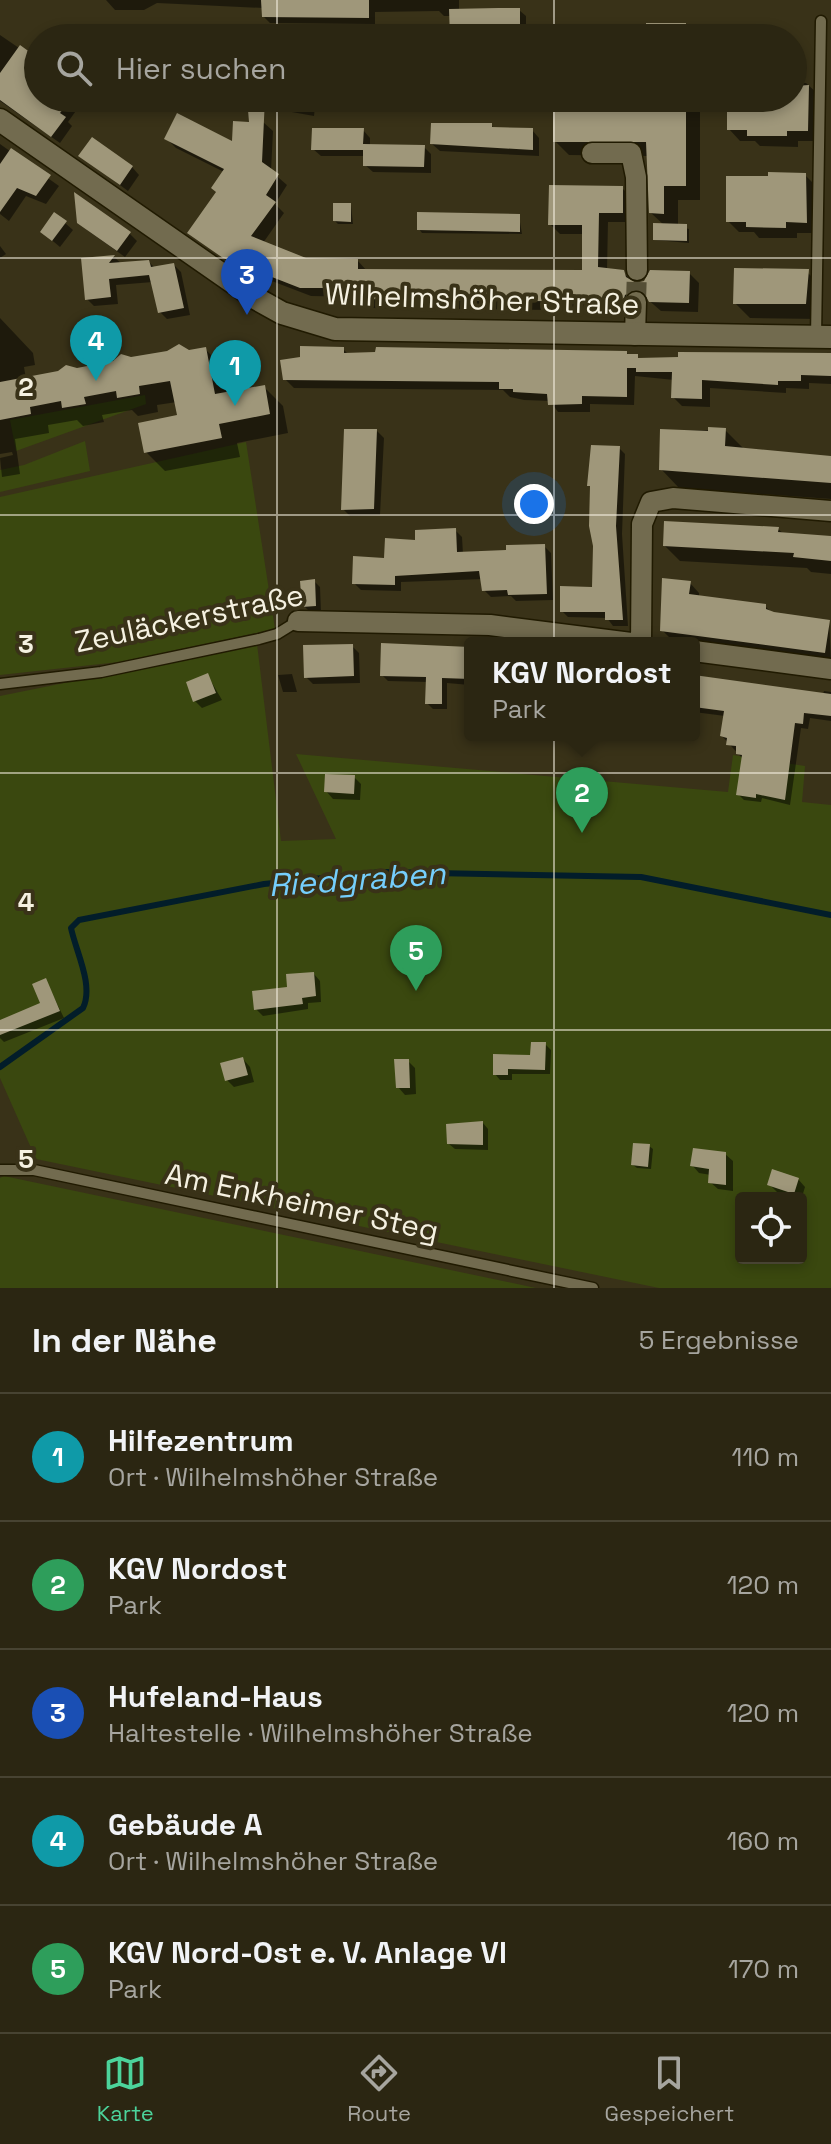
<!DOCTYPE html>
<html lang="de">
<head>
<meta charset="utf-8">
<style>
  body { margin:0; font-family:"Space Grotesk",sans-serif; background:#373220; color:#f1f3f6 }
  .controls { position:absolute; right:24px; bottom:24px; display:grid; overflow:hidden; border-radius:8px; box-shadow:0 4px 12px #0003 }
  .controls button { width:72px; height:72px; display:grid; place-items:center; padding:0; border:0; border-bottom:2px solid #474332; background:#2b2612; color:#f1f3f6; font:40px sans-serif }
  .you { position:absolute; left:534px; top:504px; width:28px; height:28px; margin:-20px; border:6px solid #fff; border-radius:50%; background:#1a73e8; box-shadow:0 0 0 12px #1a73e833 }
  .badge { display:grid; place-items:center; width:52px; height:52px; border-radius:50%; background:#4cd39b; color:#fff; font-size:26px; font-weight:700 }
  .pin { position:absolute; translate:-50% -66px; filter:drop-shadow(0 2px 4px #0008) }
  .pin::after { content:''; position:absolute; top:42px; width:28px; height:24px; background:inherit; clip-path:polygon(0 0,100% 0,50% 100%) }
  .popup { position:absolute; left:464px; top:637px; width:236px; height:104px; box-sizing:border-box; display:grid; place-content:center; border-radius:8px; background:#2b2612; filter:drop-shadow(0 2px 6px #0005); font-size:26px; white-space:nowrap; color:#a6a59f }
  .popup b { font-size:30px; color:#f1f3f6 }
  .popup::after { content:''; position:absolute; left:50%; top:100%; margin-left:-16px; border:16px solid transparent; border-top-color:#2b2612 }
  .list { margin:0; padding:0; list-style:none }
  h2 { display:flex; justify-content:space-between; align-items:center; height:104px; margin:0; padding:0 32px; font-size:34px }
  h2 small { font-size:26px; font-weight:400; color:#a6a59f }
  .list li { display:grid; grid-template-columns:52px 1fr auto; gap:24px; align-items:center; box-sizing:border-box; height:128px; padding:0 32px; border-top:2px solid #474332 }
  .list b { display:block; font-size:30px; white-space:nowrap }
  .list p { margin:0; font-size:26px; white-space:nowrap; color:#a6a59f }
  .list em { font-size:26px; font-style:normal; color:#a6a59f }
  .icon { flex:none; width:44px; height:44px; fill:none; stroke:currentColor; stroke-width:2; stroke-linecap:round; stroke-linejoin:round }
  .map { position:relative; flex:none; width:831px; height:1288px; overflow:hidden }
  .search { position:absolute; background:#2b2612; box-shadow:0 4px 12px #0003; left:24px; right:24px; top:24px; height:88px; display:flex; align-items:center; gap:20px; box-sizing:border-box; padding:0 28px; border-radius:44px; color:#a6a59f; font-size:30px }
  .sheet { height:744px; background:#2b2612 }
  nav { display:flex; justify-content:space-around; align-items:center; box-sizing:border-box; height:112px; border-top:2px solid #474332; background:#2b2612; font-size:22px; color:#a6a59f }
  nav a { display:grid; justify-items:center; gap:4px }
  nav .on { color:#4cd39b }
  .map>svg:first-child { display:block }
</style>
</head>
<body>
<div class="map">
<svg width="831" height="1288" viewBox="0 0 831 1288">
  <rect width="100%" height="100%" fill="#393218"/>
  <path fill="#3a480f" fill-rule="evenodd" d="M145 395 146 404 16 451 10 420Z
    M85 441 90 471 0 492V470L24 465Z
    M246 442 275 629 119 662 0 675V497Z
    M257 644 281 841 336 839 296 754 728 792 733 755 805 766 802 802 831 805V1288H659L36 1159 0 1078V696ZM741 1198H801V1258H741Z
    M4 1176 536 1288H0V1178Z"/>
  <path fill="#0007" d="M106 0H459V11L519 10 526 16V38H452V16H444L439 11 375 12V24L270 23 264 17V8L157 3 144 10H115Z
    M685 25 699 38H537V34H648Z
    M0 35 38 61V98H85L68 122 72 126 60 143 0 101Z
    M806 83 818 94 819 141H798V147L760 146 755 141H740L729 129V98H793V84Z
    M93 98H123L113 112Z
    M236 98H316L314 116 241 103Z
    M641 98H700V200H678V226L689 229V243L655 240 664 225 651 213 648 156 569 155 555 141 642 111Z
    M263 122 273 131 271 171 287 185 275 204 284 213 263 243 305 260 358 261 367 271 584 272V234H560L550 224 622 188 632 198V222H608L607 270 623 272 634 284 689 273 699 283 698 312 661 311 646 298 635 304 633 311 370 308 359 297 311 296 235 267 190 233 218 193 224 172 176 148 166 138 234 144Z
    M491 125 495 129 532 130 539 138V156L440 151 432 144Z
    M363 130 370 138V146L424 147 431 154V173L373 172 365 165V156H321L313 149Z
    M0 144 59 186 46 204 26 196 9 221 0 214Z
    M81 156 132 167 139 175 128 191Z
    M805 175 817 187 818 233H797V238H759L754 232H739L728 221Z
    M351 205 353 224H338L335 221Z
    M519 216 522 234 422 233 419 229Z
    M65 223 73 230 60 247 42 232Z
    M87 230 130 234 137 241 125 257Z
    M0 246 6 254 0 258Z
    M114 257 122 264 149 262 155 268 174 265 181 272 190 315 167 319 160 312 153 282 116 285 118 304 94 306 87 299 83 260Z
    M806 271 821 286 820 319 750 318 735 303Z
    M0 318 33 353 35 365 24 367 26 379 205 349 224 368 229 394 264 387 283 406 288 433 237 443 240 457 165 471 146 452 180 417 177 402 157 405 158 412 138 416 132 410 102 415 104 422 83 426 77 420 48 425 49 433 15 439 20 474 2 477 0 458 13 455 12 452 0 454Z
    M343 349 349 355 626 353 642 360 831 355V384L809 383V389L786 388V393L710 388V407L682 406 673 397 674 380 635 376 634 405 590 404V412H558L550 401 524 400 510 397 503 390 294 388 285 379Z
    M725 430 743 448 831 458V499L679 488 661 469 662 431Z
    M377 431 384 438 380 515 350 516 343 509Z
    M619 448 625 454 622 534 628 626H613L607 618 568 617 562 611 594 589 592 488 589 485Z
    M778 529 784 534 831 538V574L811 572 807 568 680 561 665 546Z
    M455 530 462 537 463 554 508 552 544 546 551 553 553 600 516 601 511 596 491 597 484 590V579L401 582V591L361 590 354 583 418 542Z
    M314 581 320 587 321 612H310L304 606Z
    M690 583 699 593V598L765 606 772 613 829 621 831 662 672 640 662 630Z
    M352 646 359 653 360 683 313 684 306 677Z
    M470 650V685L447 683V709H433L427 703 428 682 388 681 382 675Z
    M292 674 297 692H283L278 675Z
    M208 676 222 700 202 708 195 701Z
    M694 677 823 695 824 691 831 692V721L810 718 808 729 801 728 790 805 762 798 761 802 744 800 738 794 743 759 722 736 725 716 694 712Z
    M649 735H671V739H653Z
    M354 777 361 784 360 800 333 799 326 791Z
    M314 974 320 981 321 1002 308 1003V1009L263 1016 256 1009Z
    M46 981 64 1018 4 1042 0 1038V1023L43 1004Z
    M545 1044 551 1050 550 1074H512V1080H500L495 1074 532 1057Z
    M243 1059 250 1067 254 1082 234 1087 227 1080Z
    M408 1061 415 1068 416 1094 405 1095 398 1087Z
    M483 1123 488 1129V1150L455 1149 449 1144Z
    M649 1146 653 1149 651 1169 637 1168 633 1165Z
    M725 1154 733 1161V1191L718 1189 710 1182 711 1175 699 1173 692 1165Z
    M798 1179 805 1187 801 1200 777 1192 769 1184Z"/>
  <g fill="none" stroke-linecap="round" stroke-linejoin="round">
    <path stroke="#021d2a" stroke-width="6" d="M0 1067 83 1008C94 985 76 952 71 928L79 920 264 884 382 872 641 877 831 915"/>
  </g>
  <path fill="#9f977a" d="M261 0H369V18L262 17Z
    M498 8H520V38H450L449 9Z
    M646 23H686V38H646Z
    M20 45 38 58V98H72L60 113 66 117 51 137 0 100V73Z
    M809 85 808 131H787V136H747V130H727V98H793V86Z
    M247 98H265L262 162 279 174 266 195 276 202 251 236 306 258 358 259V269L582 270V225H548L549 185 623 186V213H599L598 267 624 270 626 277 636 283 644 281 650 270 690 271 689 303 649 302 643 291 636 289 625 295 623 302 358 299V288H300L223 258 187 233 216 192 211 188 224 169 164 139 177 113 232 141 233 121 249 122Z
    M639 98H658V103H686V186H664V214L649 213 646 142H553V109H640Z
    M431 123H492V127L533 128V150L430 144Z
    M312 128H364L363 144 425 145 424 167 363 166V150H311Z
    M92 137 133 166 120 185 78 156Z
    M11 148 51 175 36 196 17 188 0 212V164Z
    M768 172 806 173 807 223 786 222V228L746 227V222H726V176H768Z
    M74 192 131 232 117 251 77 223Z
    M333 203H351V222L333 221Z
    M54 212 67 221 52 241 40 232Z
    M417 212 520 214V232L417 230Z
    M653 223 687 224V241L653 240Z
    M115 255 109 263 149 260 151 267 174 263 184 308 158 313 149 275 109 279 111 297 85 300 81 258Z
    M734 268 809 269 806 304H733Z
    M179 344 189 350 206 347 215 394 265 385 270 414 219 424 222 438 144 453 138 423 177 415 170 381 139 386 140 394 117 398 116 391 84 397 86 404 62 408 61 401 30 407 31 414 0 420V382L58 371 66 365 77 368 113 361 121 354 131 357 167 351Z
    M300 346 344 347V353L375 352 376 347 627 351V354H638V358L678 357V352L831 353V376L801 375V381H778V385L702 380V399L671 398 672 372H636V368H627V397L582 396V404L548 405 547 394 513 392V389H499V382L283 380 280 360 300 357Z
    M708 427 726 428 725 446 831 456V483L659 470 660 429 708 431Z
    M344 429H377L374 509 341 510Z
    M591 445 620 446 616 526 623 620H605V612H560V586L592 587 593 546 589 526 590 486H587Z
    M664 521 779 527 778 532 831 536V561L793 557 794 553 663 546Z
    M456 528 457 552 506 550V545L545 544 547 594 508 595 507 590 482 591 479 571 395 576V585L352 584 353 556 384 558 385 538 415 540V530Z
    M662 578 691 581 689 594 766 604V609L774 612 830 620 825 653 660 631Z
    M315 579 316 606 302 607 300 581Z
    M381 643 470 647V679L442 678V704H425L426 677 380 676Z
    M353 644 354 676 304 678 303 645Z
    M208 673 216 693 193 702 186 682Z
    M694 675 831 694V716L804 713 803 724 795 723 785 800 756 794V798L736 795 742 755 736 754V746L726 745 727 738 720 736 724 711 694 707Z
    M325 774 355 775 354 794 324 792Z
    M314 972 316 996 302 998 303 1004 254 1010 252 991 287 987 286 974Z
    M46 978 60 1011 0 1035V1020L40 1003 32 984Z
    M531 1042H546L545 1070 508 1069V1075H493V1054L530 1055Z
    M243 1057 248 1075 225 1081 220 1063Z
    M394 1059H409L410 1088H396Z
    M483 1121V1145L447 1144 446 1124Z
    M633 1143 650 1144 648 1167 631 1165Z
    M693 1148 726 1152V1185L708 1183 709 1169 690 1166Z
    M772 1169 799 1178 794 1194 767 1185Z"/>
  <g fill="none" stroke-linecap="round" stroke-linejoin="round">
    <path stroke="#554f36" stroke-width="20" stroke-dasharray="20 10" stroke-linecap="butt" d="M636 302 637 270"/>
    <defs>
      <path id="service" d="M816 337 821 21
        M0 684 101 672 259 639 277 634 298 621
        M0 1170H34L593 1288"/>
      <path id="minor" d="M592 153H631L636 177 637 270
        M635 335 636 302
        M298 621 490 625 631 643
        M641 643 642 524 651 502 673 498 831 511
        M694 651 831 669"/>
      <path id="secondary" d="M0 120 257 299 282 313 335 329 831 337"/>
    </defs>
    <use href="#service" stroke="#201a01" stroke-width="13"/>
    <use href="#minor" stroke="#201a01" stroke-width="23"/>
    <use href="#secondary" stroke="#201a01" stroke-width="25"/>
    <use href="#service" stroke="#726b4f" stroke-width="10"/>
    <use href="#minor" stroke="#726b4f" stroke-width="20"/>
    <use href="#secondary" stroke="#726b4f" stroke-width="22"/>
  </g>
  <path fill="none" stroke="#f5f1e1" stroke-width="2" stroke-opacity="0.55" d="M277 0V38M554 0V38M277 98V1288M554 98V1288M0 258H831M0 515H831M0 773H831M0 1030H831"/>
  <g text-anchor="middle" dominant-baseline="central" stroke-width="8" stroke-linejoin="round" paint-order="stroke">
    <g font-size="30" fill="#f5f1e1" stroke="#393218">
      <text transform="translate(482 299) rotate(2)">Wilhelmshöher Straße</text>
      <text transform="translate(189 618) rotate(-12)">Zeuläckerstraße</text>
      <text transform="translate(302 1202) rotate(12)">Am Enkheimer Steg</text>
    </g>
    <g font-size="32" font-style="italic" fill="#75cefc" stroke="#393218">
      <text transform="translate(357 879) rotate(-4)">Riedgraben</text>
    </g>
  </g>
  <g font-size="26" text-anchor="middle" font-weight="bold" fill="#f5f1e1" stroke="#393218" stroke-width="8" stroke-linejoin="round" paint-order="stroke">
    <text x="26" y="396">2</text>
    <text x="26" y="653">3</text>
    <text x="26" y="911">4</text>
    <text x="26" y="1168">5</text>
  </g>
</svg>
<div class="controls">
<button><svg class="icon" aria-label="locate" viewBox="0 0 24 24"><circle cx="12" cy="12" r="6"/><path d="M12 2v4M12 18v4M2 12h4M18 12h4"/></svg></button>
</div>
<div class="you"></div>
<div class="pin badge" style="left:235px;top:406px;background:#0f9aa8">1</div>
<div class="pin badge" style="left:582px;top:833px;background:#2e9e5b">2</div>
<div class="popup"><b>KGV Nordost</b>Park</div>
<div class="pin badge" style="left:247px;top:315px;background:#1a4fb4">3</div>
<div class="pin badge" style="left:96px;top:381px;background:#0f9aa8">4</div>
<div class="pin badge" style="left:416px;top:991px;background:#2e9e5b">5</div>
<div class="search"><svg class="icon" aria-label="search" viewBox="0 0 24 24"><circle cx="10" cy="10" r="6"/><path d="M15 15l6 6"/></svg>Hier suchen</div>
</div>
<section class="sheet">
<h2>In der Nähe<small>5 Ergebnisse</small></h2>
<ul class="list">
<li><span class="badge" style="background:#0f9aa8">1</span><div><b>Hilfezentrum</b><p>Ort · Wilhelmshöher Straße</p></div><em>110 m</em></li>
<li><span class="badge" style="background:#2e9e5b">2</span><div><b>KGV Nordost</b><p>Park</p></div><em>120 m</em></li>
<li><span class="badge" style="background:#1a4fb4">3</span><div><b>Hufeland-Haus</b><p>Haltestelle · Wilhelmshöher Straße</p></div><em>120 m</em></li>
<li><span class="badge" style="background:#0f9aa8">4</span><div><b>Gebäude A</b><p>Ort · Wilhelmshöher Straße</p></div><em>160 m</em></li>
<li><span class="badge" style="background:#2e9e5b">5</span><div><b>KGV Nord-Ost e. V. Anlage VI</b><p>Park</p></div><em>170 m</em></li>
</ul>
</section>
<nav>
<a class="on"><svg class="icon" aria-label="map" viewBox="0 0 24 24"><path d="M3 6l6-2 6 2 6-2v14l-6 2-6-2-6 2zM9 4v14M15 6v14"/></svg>Karte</a>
<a><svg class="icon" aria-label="directions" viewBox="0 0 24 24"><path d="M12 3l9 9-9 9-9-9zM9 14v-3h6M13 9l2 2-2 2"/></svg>Route</a>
<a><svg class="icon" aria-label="saved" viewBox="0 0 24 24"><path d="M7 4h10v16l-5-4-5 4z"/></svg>Gespeichert</a>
</nav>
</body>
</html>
